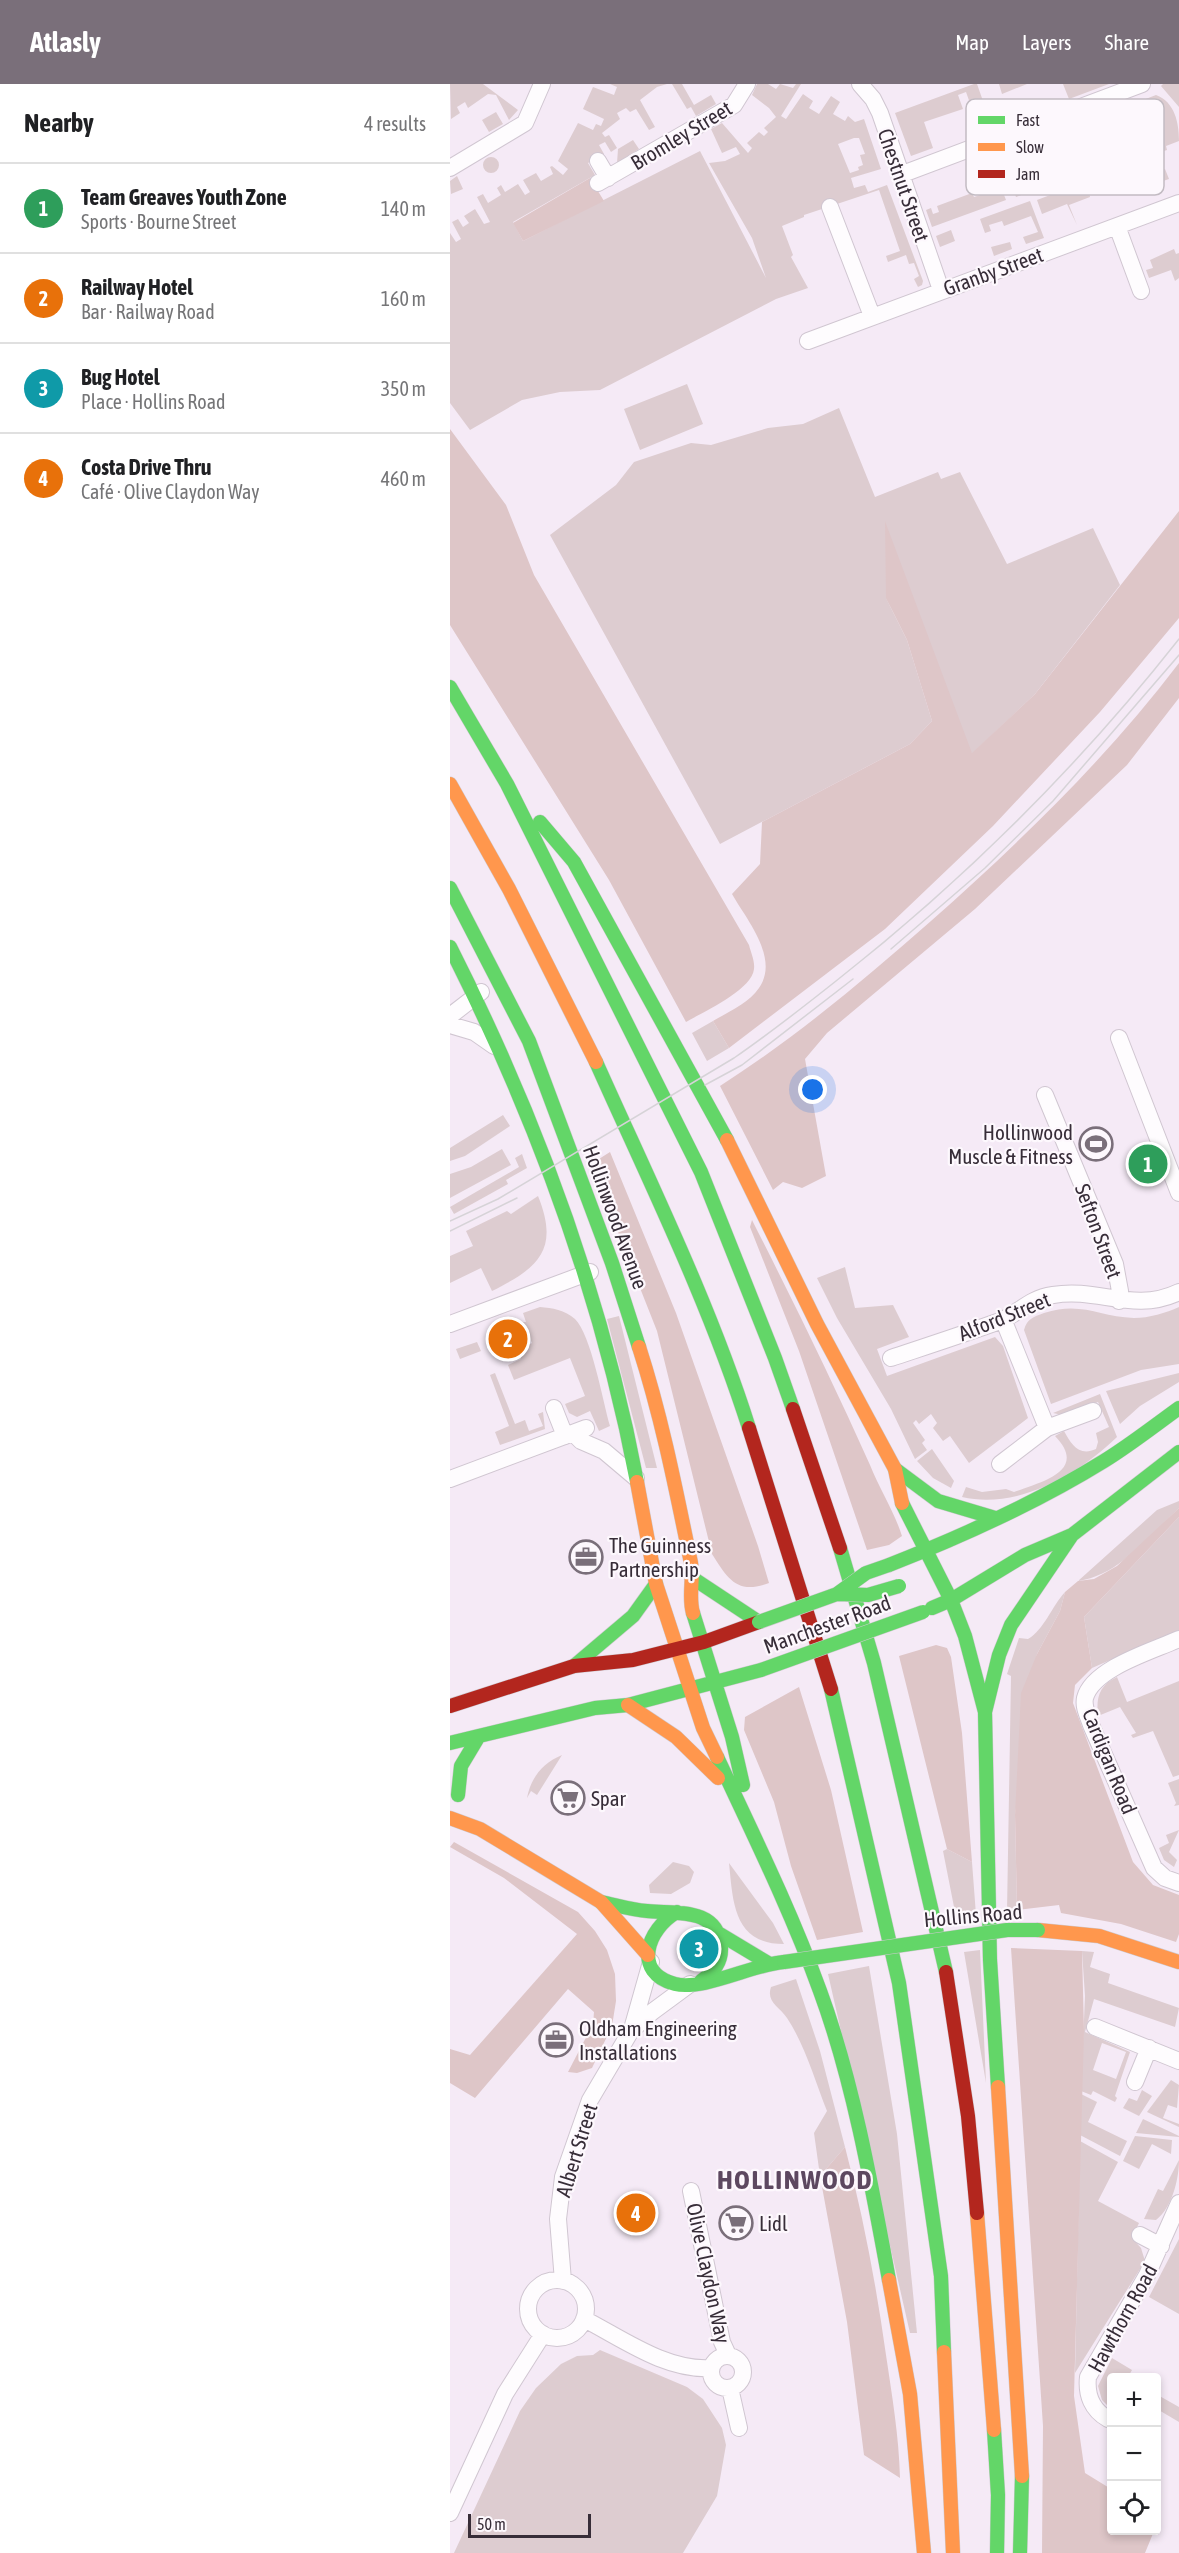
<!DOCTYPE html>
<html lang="en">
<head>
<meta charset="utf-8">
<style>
  body { margin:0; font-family:"Asap Condensed",sans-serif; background:#f2f2f2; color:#202124 }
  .controls { position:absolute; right:18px; bottom:18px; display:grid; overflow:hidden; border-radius:6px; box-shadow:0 3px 9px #0003 }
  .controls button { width:54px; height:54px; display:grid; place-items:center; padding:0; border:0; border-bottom:2px solid #e0e0e0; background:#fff; color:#202124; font:30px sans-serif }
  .scale { position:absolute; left:18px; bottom:15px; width:123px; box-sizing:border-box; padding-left:6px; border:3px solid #372d38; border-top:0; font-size:16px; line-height:21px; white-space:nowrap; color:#372d38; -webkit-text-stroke:4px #fdf8fd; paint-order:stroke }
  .you { position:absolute; left:363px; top:1006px; width:21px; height:21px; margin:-15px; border:4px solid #fff; border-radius:50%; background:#1a73e8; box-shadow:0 0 0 9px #1a73e833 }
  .badge { display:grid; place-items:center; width:39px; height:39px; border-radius:50%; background:#7a6f7a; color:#fff; font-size:20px; font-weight:700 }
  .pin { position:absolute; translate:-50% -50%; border:3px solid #fff; box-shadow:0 2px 6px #0006 }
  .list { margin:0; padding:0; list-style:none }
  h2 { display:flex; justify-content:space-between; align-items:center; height:78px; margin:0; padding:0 24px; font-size:26px }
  h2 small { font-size:20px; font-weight:400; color:#757577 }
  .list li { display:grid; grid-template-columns:39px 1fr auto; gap:18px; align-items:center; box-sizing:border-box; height:90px; padding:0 24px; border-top:2px solid #e0e0e0 }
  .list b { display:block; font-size:22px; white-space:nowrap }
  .list p { margin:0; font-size:20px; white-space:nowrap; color:#757577 }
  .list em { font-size:20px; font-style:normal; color:#757577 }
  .icon { flex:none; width:33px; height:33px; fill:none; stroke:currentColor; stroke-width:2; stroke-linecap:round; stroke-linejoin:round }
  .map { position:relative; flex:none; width:729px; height:2469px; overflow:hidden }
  header { display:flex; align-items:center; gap:36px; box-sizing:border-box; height:84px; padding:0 30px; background:#7a6f7a; color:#fff }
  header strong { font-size:28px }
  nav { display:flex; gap:33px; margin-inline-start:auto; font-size:21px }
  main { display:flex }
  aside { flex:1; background:#fff }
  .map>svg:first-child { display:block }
</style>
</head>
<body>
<header>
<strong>Atlasly</strong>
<nav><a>Map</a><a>Layers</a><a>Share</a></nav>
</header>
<main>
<aside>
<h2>Nearby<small>4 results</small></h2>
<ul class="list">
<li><span class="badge" style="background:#2e9e5b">1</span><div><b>Team Greaves Youth Zone</b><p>Sports · Bourne Street</p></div><em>140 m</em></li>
<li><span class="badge" style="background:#e8710a">2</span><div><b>Railway Hotel</b><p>Bar · Railway Road</p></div><em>160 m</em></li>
<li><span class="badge" style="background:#0f9aa8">3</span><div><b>Bug Hotel</b><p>Place · Hollins Road</p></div><em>350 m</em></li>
<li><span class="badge" style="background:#e8710a">4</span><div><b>Costa Drive Thru</b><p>Café · Olive Claydon Way</p></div><em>460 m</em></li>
</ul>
</aside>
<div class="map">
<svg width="729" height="2469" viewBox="0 0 729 2469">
  <rect width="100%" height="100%" fill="#f5eaf6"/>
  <path fill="#ddccd0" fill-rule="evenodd" d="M0 0H33L68 26 59 36 46 11 38 10 18 24 15 18 7 23 10 29 1 35Z
    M160 0H217L207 3 190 16 205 43 199 46 186 25 180 28 176 24 167 29 170 35 152 49 155 53 159 51 167 64 161 68 155 58 149 61 154 70 138 79 145 91 63 138 73 157 250 67 316 194 302 154 259 79 275 77 290 70 286 63 272 69 261 45 272 39 298 69 302 64 297 59 309 48 314 52 318 48 314 44 326 33 319 24 302 11 307 0H318L326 5 330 0 343 4 346 0H351L331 32 336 35 353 10 363 17 359 24 369 30 381 12 390 18 383 30 395 37 398 32 405 38 414 35 431 85 401 94 404 104 415 101 418 108 437 101 473 197 472 201 468 203 464 195 469 192 464 179 459 180 456 171 438 178 436 172 450 167 429 106 354 131V133L332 142 343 171 341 173 358 204 326 215 150 306 110 308 72 316 20 346 0 319V149L6 158 11 155 2 138 8 135 13 143 19 139 14 132 25 125 34 140 40 138 27 113 33 110 38 119 51 111 47 104 51 101 55 108 68 100 75 111 80 108 73 96 86 89 91 97 103 90 100 83 102 82 113 91 118 85 108 77 128 39 143 46 146 40 151 42 154 35 133 25 143 3 164 11 167 3ZM404 54H409L415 70 410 71 413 81 408 83 409 86 400 89 388 60Z
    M222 0H232L244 21 261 11 266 20 246 32 241 23 237 25Z
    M524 0H527L533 17 521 22 516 8 508 11 513 25 474 38 483 64 461 72 445 29Z
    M549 0H577L552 10Z
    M613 0H659L619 15Z
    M713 0H729V23L711 2Z
    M706 11C725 18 729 39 729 57L716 62 717 66 708 69 711 76 697 82 692 71H680L584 107 578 89 584 86 582 79 586 78 589 85 595 82 593 75 607 70 610 77 616 75 614 68 618 66 621 73 627 71 625 64 629 62 632 70 637 68 634 60 639 58 642 65 648 63 646 56 650 55 653 61 659 59 657 52 661 50 663 57 670 55 668 48 682 42 675 23Z
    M46 28 53 40 39 48 32 36Z
    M183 56 189 65 167 79 168 65Z
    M33 81a8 8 0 1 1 16 0a8 8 0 1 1-16 0Z
    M715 85 719 95 704 100 700 90Z
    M666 86 672 101 646 111 644 106 639 108 640 113 619 121 627 141 617 120 592 130 587 116Z
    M7 92 13 105 1 110 0 97Z
    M564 93 566 98 572 96 577 109 566 113 559 94Z
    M543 101 545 105 551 103 556 116 482 143 476 126 481 124 483 130 489 128 487 122 522 109 524 113 530 111 528 106 532 105 534 109 540 107 539 103Z
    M580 117 594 154 576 160 573 153 588 148 581 132 554 142 552 137 539 141 541 147 535 149 530 135Z
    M501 146 505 157 490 163 486 152Z
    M560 158 562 165 544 172 541 163Z
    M724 165 726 170 729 169V194L725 197 721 186 699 194 696 186 703 184 700 176Z
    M237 300 253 340 190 366 174 325Z
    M389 324 425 413 488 388 491 395 510 388 557 480 643 444 670 501 585 610 522 670 436 514 457 556 482 637 460 660 270 760 100 451 166 401 184 378 241 359 261 361 318 344 353 340Z
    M263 937 279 964 257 977 242 949Z
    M53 1031 60 1042 15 1072 0 1077V1064Z
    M52 1065 61 1081 0 1114V1090L21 1083Z
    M72 1070 77 1084 56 1096 58 1100 4 1130 0 1123 69 1083 65 1074Z
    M88 1112C110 1166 88 1184 42 1207L31 1184 0 1199V1172L23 1162 16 1147 57 1127 61 1130Z
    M395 1183 405 1224 443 1221 459 1253 427 1265 437 1292 545 1253 553 1262 578 1334 519 1379 500 1352 493 1357 483 1344 487 1339 481 1330 469 1340 466 1336 463 1339 475 1356 472 1359 477 1366 465 1375 441 1325 387 1234 367 1194Z
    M90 1223C102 1224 115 1226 125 1235 141 1250 153 1318 160 1342L149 1347 140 1327 127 1333 119 1329 115 1320 135 1312 120 1274 64 1296 58 1281 71 1275 67 1267 82 1259 72 1238H76L73 1229Z
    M729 1223V1280L691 1286 601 1320 574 1246C577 1235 583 1233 594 1229 632 1217 649 1233 684 1234 699 1234 716 1229 729 1223Z
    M169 1232 207 1384H196L157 1235Z
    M27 1258 31 1267 10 1275 6 1265Z
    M45 1289 65 1340 75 1336 79 1347 93 1342 88 1330 93 1328 95 1345 50 1361 45 1348 59 1342 40 1291Z
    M729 1289V1298L690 1322 670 1340 656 1307Z
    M650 1310 667 1353C628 1391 567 1426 512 1413L516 1403 532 1408 556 1405 564 1408C591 1398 639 1387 605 1352L614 1347C621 1360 629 1373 646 1365L648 1358 646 1349 659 1343 648 1318 612 1331 603 1329Z
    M482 1365 504 1397 501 1404 483 1394 467 1377Z
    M729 1417V1424C699 1452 670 1491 628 1497L707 1426Z
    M729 1433V1546L642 1584 634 1533Z
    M615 1508 610 1527 587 1570 565 1731 567 1826 557 1828 561 1592 557 1590 569 1554 578 1555C594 1546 602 1522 615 1508Z
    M667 1593 677 1618 729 1597V1691L723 1693 703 1647 683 1654 681 1651 686 1649 670 1623 648 1632C646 1614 649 1601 667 1593Z
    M112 1671 87 1711 81 1707 77 1714C81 1693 93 1679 112 1671Z
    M729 1695V1721L724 1722 726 1719 718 1699Z
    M729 1746 719 1768 727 1776 724 1783 714 1776 709 1764 719 1759 716 1751Z
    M497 1765 522 1778 526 1831 506 1833 493 1767Z
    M223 1778 239 1782 244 1788 240 1799 221 1810 200 1809 199 1801Z
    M279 1779 323 1839 334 1860C283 1860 283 1817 279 1779Z
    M530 1866 536 1999 514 1868Z
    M632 1867 644 1868 640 1883 660 1890 658 1899 729 1924 725 1943 644 1915 635 1948 680 1968 665 2012 667 2014 665 2018 643 2007 641 2011 631 2007 635 1912ZM652 1959 676 1968 666 1995 643 1986Z
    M419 1882 447 2050 467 2249H460L378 1890Z
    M346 1895 370 1967 395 2063 370 2092 364 2049 377 2027C365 1997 355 1961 337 1934 329 1922 316 1918 321 1903Z
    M721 1996 729 2001 727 2024 718 2021 713 2034 729 2040V2043L697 2028Z
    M692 2006 702 2012 689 2032 673 2024 679 2014 687 2017Z
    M631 2010 647 2018 638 2038 677 2057 670 2072 630 2051Z
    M693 2035 729 2052V2053L686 2049Z
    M685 2052 722 2056 721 2070 702 2060 689 2085 673 2077Z
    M630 2057 668 2078 648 2117 689 2139 682 2154 691 2164 695 2177 625 2289Z
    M729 2076C729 2095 722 2124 706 2136L694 2135 708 2105 713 2107Z
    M729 2155V2230L699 2213Z
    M150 2266 237 2303 253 2315 272 2344 276 2361 267 2412 233 2469H4L70 2327 86 2304 111 2280 127 2272 143 2271Z
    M662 2274 682 2286 678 2293 662 2294 661 2325 652 2316 648 2302Z
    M706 2310 729 2323V2338L707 2325Z"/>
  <path fill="#dec6c8" d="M140 94 154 117 73 157 63 139Z
    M0 345 56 421 84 491 299 861C301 869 305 877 304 885 302 906 253 928 236 938L159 796 0 541Z
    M729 427V534L650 628 543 742 435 845 279 964 263 937C278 928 299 919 309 904 330 874 296 835 282 810L310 780 312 738 460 660 482 637 457 556 436 514 435 437 522 669 585 610Z
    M729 579V614L677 681 525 825 377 949 355 975 376 1092 352 1104 333 1098 323 1106 270 1002C345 954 414 896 481 837 570 758 657 674 729 579Z
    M160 1068 226 1229 308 1462 319 1499C287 1511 278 1495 262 1470L207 1247 141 1080Z
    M302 1136C343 1217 383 1298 420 1381 430 1406 444 1427 452 1452L439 1461 417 1466 349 1267 300 1143Z
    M729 1424V1433L634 1533 642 1584 625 1601 623 1619 683 1778 703 1801 729 1811V1850L726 1858 671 1840 611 1829 609 1821 567 1826 565 1731 571 1609 587 1570 610 1527 615 1508 628 1497 644 1495 667 1482Z
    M486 1561 497 1564 501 1573 512 1649 522 1778 497 1765 449 1572Z
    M349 1603 381 1706 413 1848 367 1856 341 1782 324 1718 294 1646 295 1633Z
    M4 1758 128 1828 145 1847 157 1866 165 1890 166 1917 162 1942 142 1984 127 1989 118 1988 143 1940 144 1928 118 1905 25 2014 0 1999V1965L20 1971 127 1850 54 1794 0 1763Z
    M561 1864 632 1867 634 1948 624 2312 635 2389 661 2405 662 2446 704 2447 695 2469H592L593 2342Z
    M395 2063C413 2131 426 2200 436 2271 442 2312 449 2352 450 2394L414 2371 397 2238 370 2092Z"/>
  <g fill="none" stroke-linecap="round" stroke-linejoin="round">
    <defs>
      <path id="street" d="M410 0 423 15 430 29 491 206
        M148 77 158 94
        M0 84 75 39 92 0
        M450 91 692 0
        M148 99 284 21 297 0
        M380 123 422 232
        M667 142 691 207
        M358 257 729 119
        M0 932 31 908
        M0 941 24 948 44 962
        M669 954 729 1109
        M595 1011 665 1180 670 1207 669 1217
        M553 1235 597 1344
        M0 1240 140 1188
        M441 1274C477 1262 514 1250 550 1237 570 1229 577 1215 603 1211 649 1203 683 1230 729 1208
        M104 1324 115 1352
        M123 1349 131 1357 154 1367 186 1394
        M550 1380 597 1344 643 1327
        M0 1395 136 1344
        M729 1555C703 1567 643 1584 635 1614 633 1623 638 1632 641 1641L704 1784 715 1794 729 1799
        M645 1943 729 1977
        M183 1945 202 1928 240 1900
        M685 1998 699 1964
        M241 2107 272 2258 278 2271
        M690 2151 711 2162
        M78 2225a29 29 0 1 1 58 0a29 29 0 1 1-58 0Z
        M113 2197 108 2135 113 2093 140 2016 182 1945 201 1878
        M134 2235C173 2255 216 2287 261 2284
        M261 2288a16 16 0 1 1 32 0a16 16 0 1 1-32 0Z
        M280 2304 289 2344
        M658 2335C642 2326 636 2311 638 2293L697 2191 729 2119
        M0 2429 55 2310 93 2250"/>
      <path id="fast" d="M0 603 57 700 251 1088 325 1274 343 1325
        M90 738 124 778 277 1056
        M0 804 79 957 162 1179 189 1263
        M0 863C85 1031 152 1212 187 1398
        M146 978C200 1099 259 1218 299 1344
        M445 1385 488 1417 545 1434
        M452 1419 501 1516 515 1552 535 1628 540 1876 548 2003
        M390 1464 424 1579 496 1888
        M439 1481C513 1452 586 1419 654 1377 680 1361 704 1342 729 1324
        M244 1495 309 1538
        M482 1524 501 1516 575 1471 622 1451 729 1368
        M243 1529 282 1653 293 1701
        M124 1582 183 1532 206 1500
        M381 1605 449 1899 491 2192 494 2268
        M535 1628 549 1571 561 1541 622 1451
        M0 1659 145 1624 178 1621 311 1586
        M267 1673C303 1750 341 1827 370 1907 403 1996 422 2103 439 2196
        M8 1711 11 1682 29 1652
        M151 1818C166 1821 181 1826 197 1827 226 1830 268 1823 271 1863 272 1878 263 1889 251 1897
        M227 1828C197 1845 182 1889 225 1900 253 1907 304 1880 334 1878
        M268 1849 318 1879
        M544 2346 548 2411 547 2469
        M570 2469 572 2392"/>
      <path id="slow" d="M0 700 59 805 146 978
        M277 1056 367 1240 445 1385 452 1419
        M189 1263C212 1334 226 1406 241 1479 244 1495 238 1513 243 1529
        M187 1398 206 1500 253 1644 267 1673
        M178 1621 226 1653 268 1694
        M0 1734 30 1745 151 1818 198 1871
        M588 1846 649 1852 729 1878
        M548 2003 572 2392
        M527 2129 544 2346
        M439 2196 460 2310 474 2469
        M494 2268 503 2469"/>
      <path id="jam" d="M343 1325 390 1464
        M299 1344 381 1605
        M0 1622 124 1582 183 1576 254 1558 309 1538
        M496 1888 518 2032 527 2129"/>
    </defs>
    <use href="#street" stroke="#d0c6d1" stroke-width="18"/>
    <use href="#fast" stroke="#cfcad0" stroke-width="15"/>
    <use href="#slow" stroke="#cfcad0" stroke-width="15"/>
    <use href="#jam" stroke="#cfcad0" stroke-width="15"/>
    <use href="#street" stroke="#fefcfe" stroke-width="16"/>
    <use href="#fast" stroke="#63d668" stroke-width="14"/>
    <use href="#slow" stroke="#ff974d" stroke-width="14"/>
    <use href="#jam" stroke="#b3261e" stroke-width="14"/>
    <path stroke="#d6d3d7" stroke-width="1.5" d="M441 865 535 784 603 717 729 571
      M255 1001 292 981 403 895
      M0 1137 48 1115 284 974C319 950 352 924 386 897 513 797 629 682 729 555
      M0 1147 67 1114"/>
    <defs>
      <path id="fast-bridge" d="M387 1510 418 1511 449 1502
        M309 1538 387 1510 416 1489 439 1481
        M311 1586 473 1528
        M334 1878 557 1846H588"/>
    </defs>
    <use href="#fast-bridge" stroke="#cfcad0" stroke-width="15" stroke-linecap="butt"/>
    <use href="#fast-bridge" stroke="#63d668" stroke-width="14"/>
  </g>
  <defs>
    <symbol id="stadium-ring" viewBox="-11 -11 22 22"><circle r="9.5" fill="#fdf8fd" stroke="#7a6f7a" stroke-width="1.5"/><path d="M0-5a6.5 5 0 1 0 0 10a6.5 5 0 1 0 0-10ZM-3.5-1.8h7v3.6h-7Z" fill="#7a6f7a"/></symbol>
    <symbol id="office-ring" viewBox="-11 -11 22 22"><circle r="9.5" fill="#fdf8fd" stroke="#7a6f7a" stroke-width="1.5"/><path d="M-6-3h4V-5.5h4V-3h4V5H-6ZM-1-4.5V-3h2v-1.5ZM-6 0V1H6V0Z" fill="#7a6f7a"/></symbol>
    <symbol id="supermarket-ring" viewBox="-11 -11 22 22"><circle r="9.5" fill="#fdf8fd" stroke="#7a6f7a" stroke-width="1.5"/><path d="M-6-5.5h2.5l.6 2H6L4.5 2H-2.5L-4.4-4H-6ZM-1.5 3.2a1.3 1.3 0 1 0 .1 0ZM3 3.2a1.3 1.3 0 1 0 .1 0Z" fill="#7a6f7a"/></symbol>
  </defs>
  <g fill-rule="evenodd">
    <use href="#stadium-ring" x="627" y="1041" width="38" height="38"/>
    <use href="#office-ring" x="117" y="1454" width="38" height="38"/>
    <use href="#supermarket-ring" x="99" y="1695" width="38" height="38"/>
    <use href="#office-ring" x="87" y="1937" width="38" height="38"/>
    <use href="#supermarket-ring" x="267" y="2120" width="38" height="38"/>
  </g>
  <g text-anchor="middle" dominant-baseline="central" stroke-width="4.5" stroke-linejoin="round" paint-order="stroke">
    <g font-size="21" fill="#372d38" stroke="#fdf8fd">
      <text transform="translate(231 51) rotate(-31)">Bromley Street</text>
      <text transform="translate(454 101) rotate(71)">Chestnut Street</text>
      <text transform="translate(543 187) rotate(-20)">Granby Street</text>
      <text transform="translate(166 1133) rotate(70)">Hollinwood Avenue</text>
      <text transform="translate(649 1147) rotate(70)">Sefton Street</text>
      <text transform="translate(554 1232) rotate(-22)">Alford Street</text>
      <text transform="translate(377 1540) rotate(-20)">Manchester Road</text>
      <text transform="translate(660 1677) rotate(68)">Cardigan Road</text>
      <text transform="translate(523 1831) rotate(-5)">Hollins Road</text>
      <text transform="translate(126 2066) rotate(-73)">Albert Street</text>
      <text transform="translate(259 2189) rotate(78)">Olive Claydon Way</text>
      <text transform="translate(672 2234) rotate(-61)">Hawthorn Road</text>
    </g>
    <g font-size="21" fill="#372d38" stroke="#fdf8fd" text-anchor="start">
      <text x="623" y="1048" text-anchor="end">Hollinwood<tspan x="623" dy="24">Muscle &amp; Fitness</tspan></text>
      <text x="159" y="1461">The Guinness<tspan x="159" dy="24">Partnership</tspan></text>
      <text x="141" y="1714">Spar</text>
      <text x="129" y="1944">Oldham Engineering<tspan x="129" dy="24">Installations</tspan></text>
      <text x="309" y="2139">Lidl</text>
    </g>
    <g font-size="27" font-weight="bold" letter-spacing="1.5" fill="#5d4860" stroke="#fdf8fd">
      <text x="345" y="2095">HOLLINWOOD</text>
    </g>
  </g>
  <rect x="516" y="15" width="198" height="96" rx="9" fill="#fdf8fd" stroke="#c2bbc2" stroke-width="1.5"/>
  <rect x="528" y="32" width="27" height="8" fill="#63d668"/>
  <rect x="528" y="59" width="27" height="8" fill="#ff974d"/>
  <rect x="528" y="86" width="27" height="8" fill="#b3261e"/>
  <g font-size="16" fill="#372d38">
    <text x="566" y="42">Fast</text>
    <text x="566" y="69">Slow</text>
    <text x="566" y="96">Jam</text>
  </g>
</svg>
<div class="controls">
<button>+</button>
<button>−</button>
<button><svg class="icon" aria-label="locate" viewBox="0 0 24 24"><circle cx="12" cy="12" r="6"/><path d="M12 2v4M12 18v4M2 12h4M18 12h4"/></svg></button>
</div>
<div class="scale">50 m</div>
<div class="you"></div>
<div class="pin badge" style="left:698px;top:1080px;background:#2e9e5b">1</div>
<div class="pin badge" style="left:58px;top:1255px;background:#e8710a">2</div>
<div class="pin badge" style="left:249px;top:1865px;background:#0f9aa8">3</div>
<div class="pin badge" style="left:186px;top:2129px;background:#e8710a">4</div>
</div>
</main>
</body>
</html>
